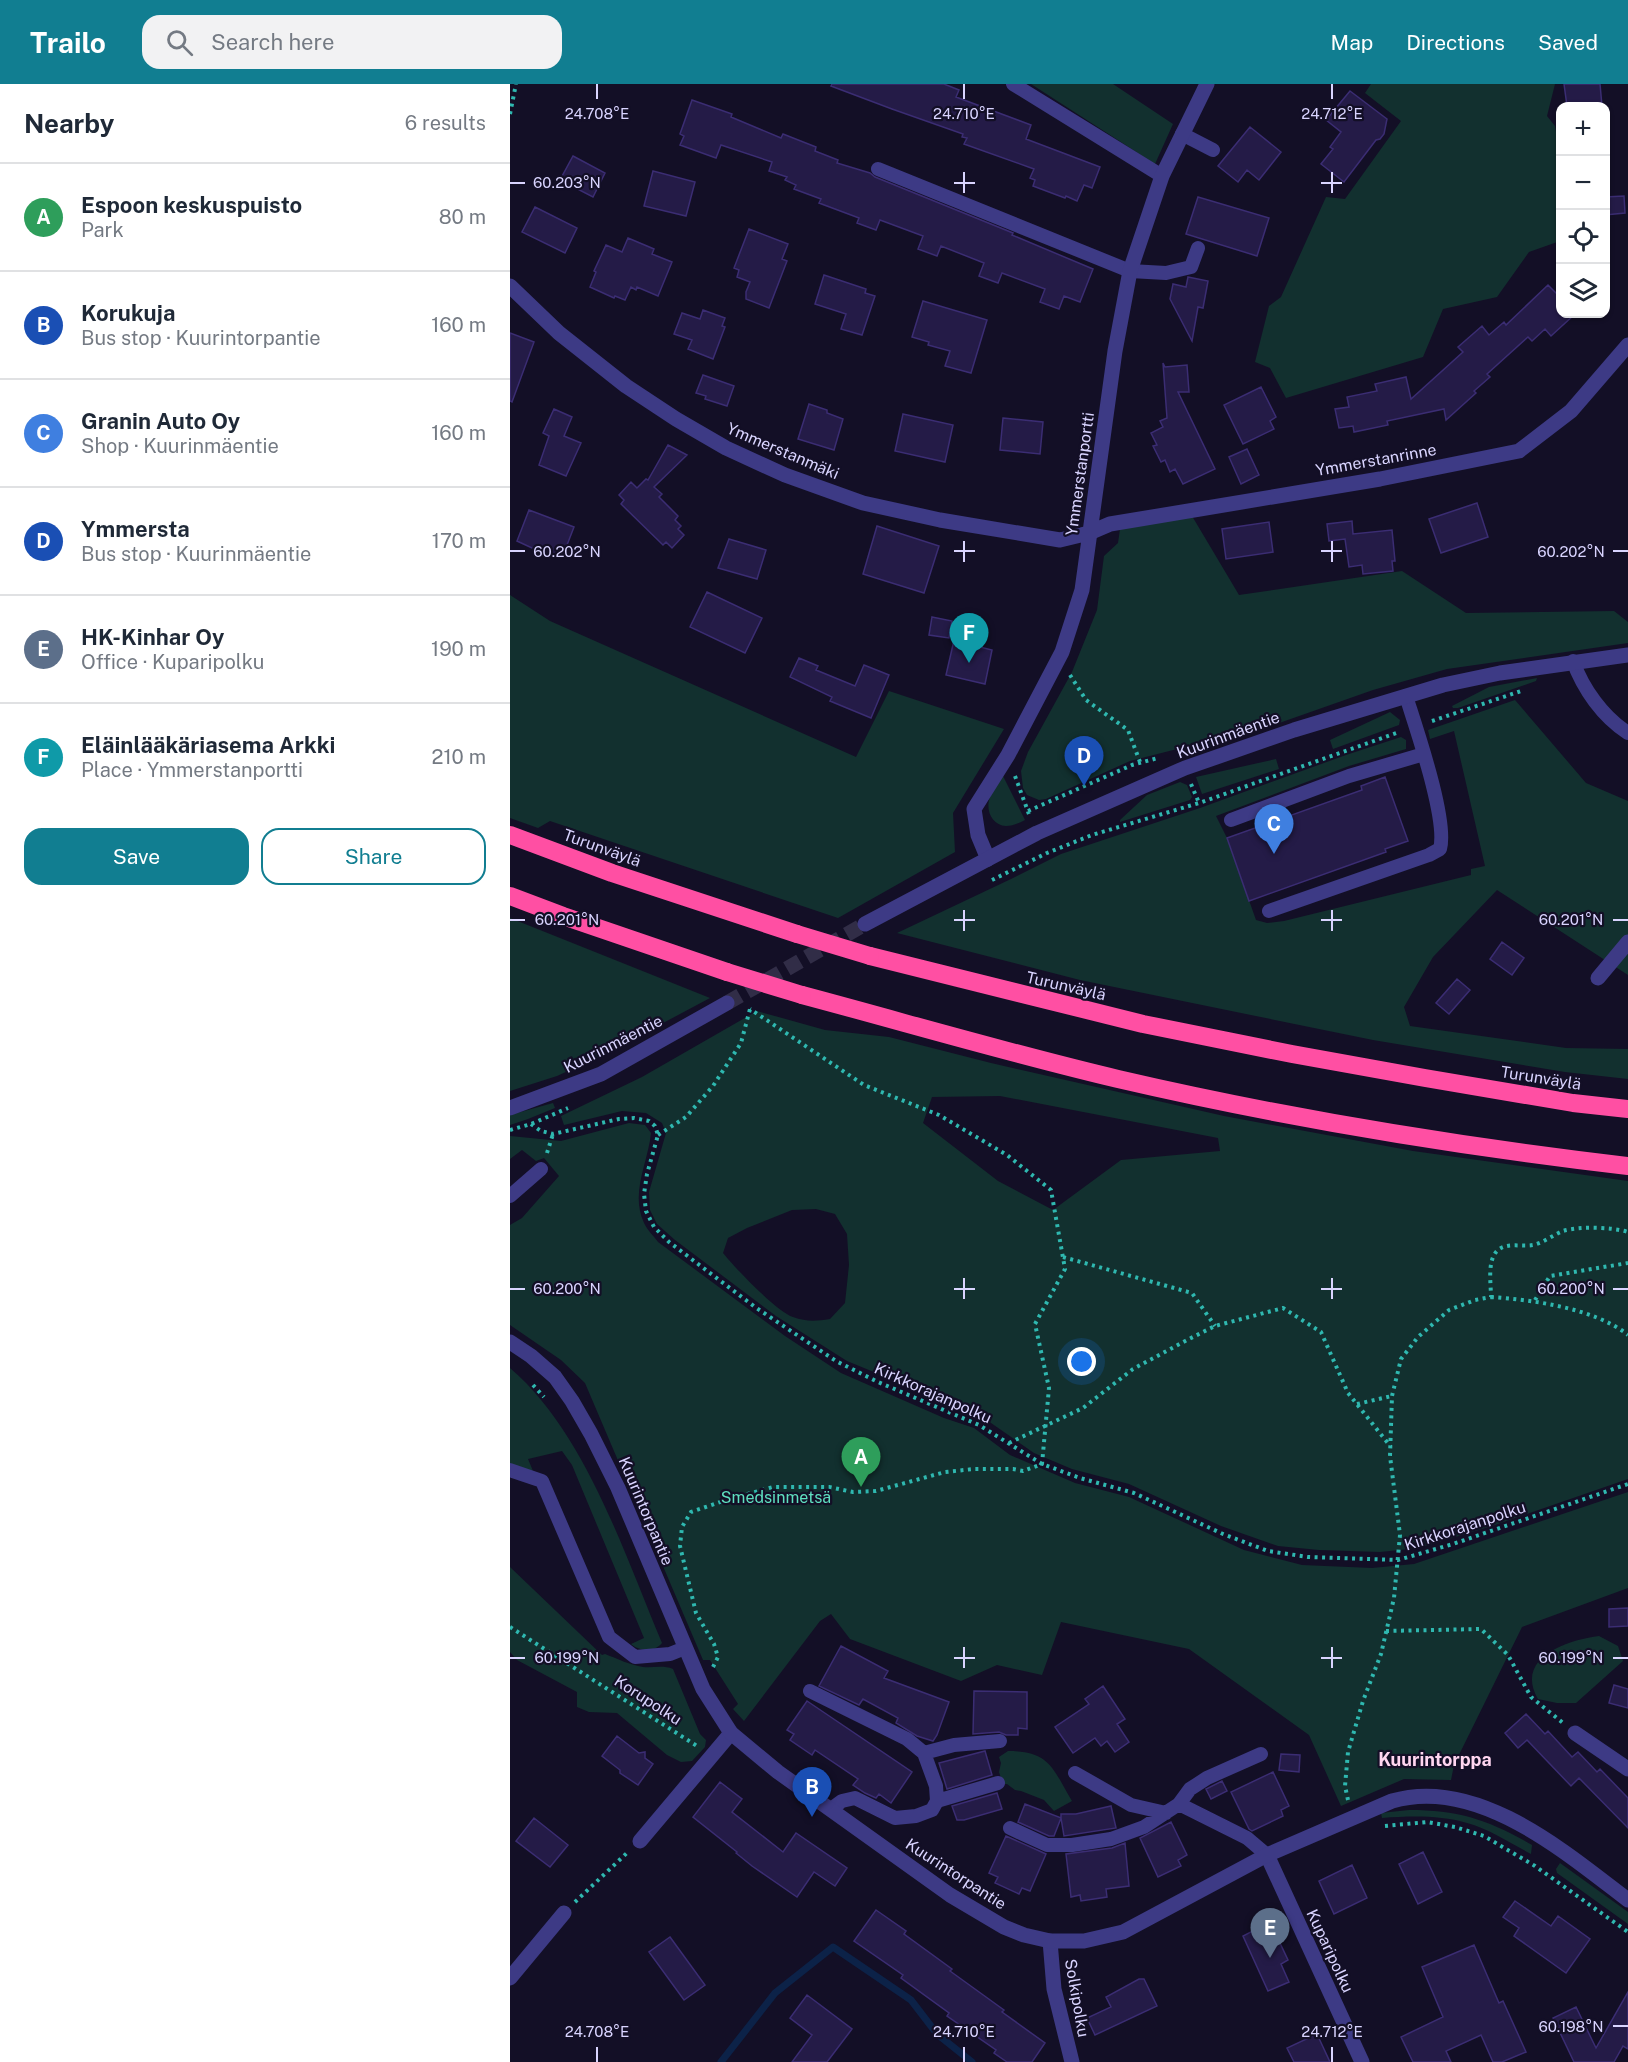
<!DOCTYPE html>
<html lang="en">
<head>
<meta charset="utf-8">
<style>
  body { margin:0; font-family:"Public Sans",sans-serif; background:#f2f2f3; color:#1f2937 }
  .controls { position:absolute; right:18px; top:18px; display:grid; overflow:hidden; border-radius:12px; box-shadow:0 2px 4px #0004 }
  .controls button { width:54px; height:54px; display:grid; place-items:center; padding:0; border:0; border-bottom:2px solid #e0e1e3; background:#fff; color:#1f2937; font:30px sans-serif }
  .you { position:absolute; left:572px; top:1278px; width:21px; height:21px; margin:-15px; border:4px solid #fff; border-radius:50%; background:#1a73e8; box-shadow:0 0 0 9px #1a73e833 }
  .badge { display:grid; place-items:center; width:39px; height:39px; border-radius:50%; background:#117e91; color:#fff; font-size:20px; font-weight:700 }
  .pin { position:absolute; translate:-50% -50px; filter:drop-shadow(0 2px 3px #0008) }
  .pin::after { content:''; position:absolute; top:32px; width:21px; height:18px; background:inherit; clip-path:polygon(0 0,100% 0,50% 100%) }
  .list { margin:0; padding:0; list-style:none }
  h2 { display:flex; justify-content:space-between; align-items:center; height:78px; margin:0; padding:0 24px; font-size:26px }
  h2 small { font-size:20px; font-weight:400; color:#747a83 }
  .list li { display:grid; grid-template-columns:39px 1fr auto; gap:18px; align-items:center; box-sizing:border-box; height:108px; padding:0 24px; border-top:2px solid #e0e1e3 }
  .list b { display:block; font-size:22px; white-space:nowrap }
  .list p { margin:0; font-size:20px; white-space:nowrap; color:#747a83 }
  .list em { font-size:20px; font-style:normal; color:#747a83 }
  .actions { display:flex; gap:12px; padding:18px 24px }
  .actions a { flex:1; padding:14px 0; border:2px solid #117e91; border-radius:18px; text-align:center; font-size:21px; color:#117e91 }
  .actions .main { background:#117e91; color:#fff }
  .icon { flex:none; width:33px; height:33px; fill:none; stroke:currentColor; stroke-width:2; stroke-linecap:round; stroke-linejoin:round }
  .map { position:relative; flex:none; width:1118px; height:1978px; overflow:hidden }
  header { display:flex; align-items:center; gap:36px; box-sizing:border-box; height:84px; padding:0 30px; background:#117e91; color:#fff }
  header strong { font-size:28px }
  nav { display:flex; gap:33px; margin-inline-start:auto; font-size:21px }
  .search { width:420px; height:54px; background:#f2f2f3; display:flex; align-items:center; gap:15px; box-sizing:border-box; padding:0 21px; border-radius:18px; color:#747a83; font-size:22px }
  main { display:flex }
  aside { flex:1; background:#fff }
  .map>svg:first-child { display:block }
</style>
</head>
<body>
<header>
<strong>Trailo</strong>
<div class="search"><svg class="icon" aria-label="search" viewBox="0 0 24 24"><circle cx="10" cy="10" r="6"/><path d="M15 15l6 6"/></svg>Search here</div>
<nav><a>Map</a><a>Directions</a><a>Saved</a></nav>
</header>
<main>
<aside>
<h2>Nearby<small>6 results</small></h2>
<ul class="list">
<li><span class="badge" style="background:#2e9e5b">A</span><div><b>Espoon keskuspuisto</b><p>Park</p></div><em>80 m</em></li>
<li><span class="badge" style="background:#1a4fb4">B</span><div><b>Korukuja</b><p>Bus stop · Kuurintorpantie</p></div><em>160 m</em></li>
<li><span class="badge" style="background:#3f7fe0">C</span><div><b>Granin Auto Oy</b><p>Shop · Kuurinmäentie</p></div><em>160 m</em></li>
<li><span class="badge" style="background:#1a4fb4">D</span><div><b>Ymmersta</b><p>Bus stop · Kuurinmäentie</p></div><em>170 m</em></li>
<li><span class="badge" style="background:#5c6f8a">E</span><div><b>HK-Kinhar Oy</b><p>Office · Kuparipolku</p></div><em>190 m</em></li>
<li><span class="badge" style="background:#0f9aa8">F</span><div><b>Eläinlääkäriasema Arkki</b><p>Place · Ymmerstanportti</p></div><em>210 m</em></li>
</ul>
<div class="actions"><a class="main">Save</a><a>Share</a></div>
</aside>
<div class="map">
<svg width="1118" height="1978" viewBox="0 0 1118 1978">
  <rect width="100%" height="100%" fill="#130f26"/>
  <path fill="#12302f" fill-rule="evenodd" d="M521 0H603L663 40 645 80Z
    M861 0H1045L1037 32 1045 42 1050 70V157L1019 168 987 213 933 225 913 273 776 314 760 284 745 278 759 222 771 213 816 113 835 115 891 37 855 9Z
    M682 432 729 511 892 487 956 529 1104 527 1118 538V559L937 585 863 606 678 671 675 663 620 677 536 715 529 716 517 711 513 704 511 687 518 668 562 588 587 526 594 472 608 459 610 445Z
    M0 511 40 537 346 673 379 607 494 645 443 729 445 768 328 834 40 737 28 744 0 734Z
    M1027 594 1026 597 948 624H943L942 622 979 603Z
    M1005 616 1076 699 1118 717V891L987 806 923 873 894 923 900 942 1056 964 1118 965V995L1055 988 863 956 570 896 387 849 501 795 551 770 690 724 836 671 891 653 896 656V665L839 682 706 732 717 754 746 836 757 839 774 837 961 791V785L975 782 944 647 920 655 918 646Z
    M880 628 890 636 889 641 823 665 820 656Z
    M766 675 769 685 692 710 686 693Z
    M493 692 515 736C509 739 503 742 496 742 482 741 475 726 480 713 483 706 489 699 493 692Z
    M670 698 677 701 682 713 680 716 610 738V736L637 711Z
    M0 834 200 914 93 971 47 992 0 1007Z
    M247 927 315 946 379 953 481 979 714 1032 903 1067 1118 1097V1395L982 1442 909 1464 870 1468 809 1466 768 1462 711 1442 619 1400 562 1385 524 1369 471 1332 337 1277 266 1232 165 1156 147 1140 140 1126 139 1108 156 1049 152 1039 136 1029 112 1027 54 1041 51 1032 132 993ZM490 1012 708 1054 710 1067 611 1076 543 1126 488 1097 413 1039 422 1013ZM306 1125 325 1130 337 1150 339 1181 335 1219 320 1235C307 1237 296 1238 283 1233 267 1228 225 1184 213 1169L218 1154 237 1144 282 1126Z
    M43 1019 45 1024 18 1035 0 1041V1031Z
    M119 1039 135 1041 141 1049C138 1079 120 1109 134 1139 137 1146 144 1152 148 1158L275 1252 331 1289 434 1334 464 1344 500 1371 565 1399 619 1413 734 1466 792 1481 862 1484 904 1480 1118 1408V1504L1012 1543 944 1681 941 1696 894 1695 831 1722 799 1651 679 1565 551 1538 532 1591 487 1581 451 1597 340 1555 321 1530 310 1537 234 1637 223 1625 228 1620 200 1576H193L75 1299 51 1276 0 1241V1141L12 1134 49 1092 34 1074 26 1077 12 1066 0 1075V1052L51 1057Z
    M0 1284C75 1348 114 1469 152 1559 144 1569 129 1567 121 1560L134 1554 62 1381 52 1367 18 1375 23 1387 0 1382Z
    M0 1483 92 1571 95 1570C108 1575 120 1581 133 1583 144 1584 153 1581 163 1585L190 1650 196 1656 195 1663 182 1677 171 1678 157 1671 107 1629 79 1628 67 1623V1608L7 1576 0 1568Z
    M1089 1552 1108 1562 1113 1577 1066 1619H1047L1028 1615C1004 1574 1057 1556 1089 1552Z
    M498 1667C540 1667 543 1685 562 1717L544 1727 534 1716 511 1707 505 1706 497 1700H493L489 1688 491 1679 489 1673Z
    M899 1726C949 1726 979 1736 1022 1761L1021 1770C1000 1759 979 1745 957 1739 929 1731 901 1732 872 1734L871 1729Z
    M1050 1779 1118 1828V1840L1047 1789 1046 1785Z"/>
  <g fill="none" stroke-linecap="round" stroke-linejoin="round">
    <path stroke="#0c2248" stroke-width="7" d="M211 1978 265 1909 323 1863 401 1916 427 1950 462 1978"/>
  </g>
  <path fill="#241b47" stroke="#3b2d73" stroke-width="1.5" d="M322 0H434L449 6 446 13 521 41 516 55 590 83 582 104 574 101 567 117 556 112 555 114 523 102 525 96 520 94 524 85 454 60 457 54 452 53 453 50 382 25 321 2Z
    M1054 0H1090L1092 22H1057Z
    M840 7 877 35 874 50 870 55 866 56 834 98 811 80 823 65 820 63 831 48 816 36Z
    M182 16 222 30 221 33 271 54 273 50 306 63 305 67 328 76 327 79 360 89 365 93 503 149 502 151 583 185 570 218 554 212 549 225 530 218 535 205 492 189 488 199 469 192 474 179 431 162 427 172 408 165 413 152 370 136 366 146 347 139 349 134 309 119 311 115 284 105 286 101 275 96 277 93 259 87 262 78 211 61 206 74 170 61 174 52 170 50Z
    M740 43 771 68 749 96 737 86 728 98 708 82Z
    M63 72 95 89 83 113 50 96Z
    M143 87 185 98 176 132 134 122Z
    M1114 112 1115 129 1095 131V113Z
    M688 113 759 134 747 172 676 150Z
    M25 123 67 144 55 169 12 148Z
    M239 145 278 160 272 175 277 177 259 224 236 215V208L240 198 227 193 229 186 224 184Z
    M118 154 144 165 142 170 162 178 148 212 127 203 126 206 121 203 115 216 105 212 104 214 80 203 86 188 84 187 96 161 112 168Z
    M314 191 356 205 355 209 365 212 352 251 331 245 336 230 305 220Z
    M678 193 698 197 693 224 688 223 682 257 660 215 663 200 676 203Z
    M1038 201 1050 213V230H1065L1041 252 1035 245 1022 257 1018 253 977 290 980 293 964 307 966 309 936 336 934 325 877 337 878 341 844 348 843 342 829 344 825 325 839 323 837 313 867 307 865 300 896 293 901 315 953 268 948 263 972 242 979 251 994 238 996 241Z
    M413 217 477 236 461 289 435 282 440 267 418 261 419 258 402 253Z
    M193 226 215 234 212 242 215 243 203 275 178 265 182 256 164 250 172 229 190 235Z
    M0 249 24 258 2 318 0 317Z
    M653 279 655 283 677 281 679 308H668L705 385 673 400 665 385 660 388 655 376 651 378 643 362 647 361 641 349 653 343 650 337 657 334Z
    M193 291 224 302 217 322 195 315 196 312 186 309Z
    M751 303 766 333 760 337 764 345 733 360 714 321Z
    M299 320 317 326V329L333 335 324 366 288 355Z
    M44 325 62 333 54 352 71 359 56 392 29 381 39 352 33 349Z
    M393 330 443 341 435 378 385 367Z
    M493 334 533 338 530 370 490 366Z
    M158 361 177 371 144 403 152 410 149 413 168 432 165 436 171 442 168 445 174 451 162 464 156 458 153 461 111 420 114 416 109 411 121 398 127 404 136 395 138 396Z
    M737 365 749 391 731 400 719 373Z
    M967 419 978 453 931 469 919 435Z
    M19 426 64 443 52 474 40 469 37 471 7 457Z
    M842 437 843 450 882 446 885 477H882L883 487 853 490 852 481 839 483 835 455 819 457 817 440Z
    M759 438 763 468 716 475 712 445Z
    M367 442 429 462 414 509 353 490Z
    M219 455 256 466 247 495 208 484Z
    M197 508 252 534 235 569 180 543Z
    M422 533 442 537 439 554 419 551Z
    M445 552 463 556 462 561 482 566 475 600 436 591Z
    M289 574 308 582 306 586 345 602 354 581 379 591 361 634 320 617 322 613 280 593Z
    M875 693 898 757 875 765 876 768 739 817 717 754 852 706 851 702Z
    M992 858 1014 874 1002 891 980 875Z
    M947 895 960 906 939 930 926 919Z
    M1118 1524V1542L1099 1543V1525Z
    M331 1562 378 1587 374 1594 439 1618 427 1651 423 1657 407 1652 386 1639 388 1634 353 1615 349 1621 309 1602Z
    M1104 1601 1118 1605V1624L1099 1619Z
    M593 1602 615 1635 607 1640 619 1658 605 1668 597 1657 591 1662 585 1654 563 1669 545 1643 579 1620 575 1615Z
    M464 1607 517 1608V1645L508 1644V1651H496L489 1648 463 1650Z
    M297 1617 402 1688 381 1719 369 1710 366 1714 355 1709 343 1701 348 1695 305 1666 302 1671 280 1656 284 1650 277 1646Z
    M1016 1630 1035 1650 1038 1647 1062 1673 1068 1668 1087 1688 1090 1685 1118 1714V1744L1069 1694 1061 1702 1017 1656 1008 1664 995 1649Z
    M107 1652 129 1669 135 1668V1674L143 1680 128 1701 110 1689V1686L92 1672Z
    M475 1667 482 1691 437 1705 429 1679Z
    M771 1670 790 1671 789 1688 769 1686Z
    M763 1688 779 1722 771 1726 773 1732 742 1747 739 1745 721 1708Z
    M712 1697 717 1707 701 1715 696 1705Z
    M210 1698 232 1715 222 1728 273 1768 286 1749 337 1784 325 1802 304 1788 287 1813 242 1782 226 1769 227 1768 183 1733Z
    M487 1709 492 1725 454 1736H447L442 1722Z
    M515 1720 551 1734V1730H566L601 1722 606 1744 554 1752 551 1734 544 1752H539L508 1738Z
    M24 1734 58 1761 40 1783 6 1757Z
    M661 1738 677 1771 668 1776 671 1782 648 1793 630 1754Z
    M496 1752 536 1770 520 1807 512 1804 509 1810 485 1799 488 1793 479 1789Z
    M615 1759 619 1802 596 1805 597 1813 571 1817 570 1811 561 1813 556 1770 602 1764Z
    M913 1768 932 1808 908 1820 889 1780Z
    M842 1781 857 1814 824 1830 809 1797Z
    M1005 1817 1041 1842 1048 1832 1080 1855 1056 1889 1004 1852 1009 1844 993 1833Z
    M366 1826 396 1847 394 1850 442 1885 440 1887 494 1926 492 1928 535 1959 522 1978H497L484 1969 486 1966 437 1932 439 1929 391 1894 393 1891 344 1857Z
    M760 1838 778 1876 771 1880 779 1898 758 1907 733 1852Z
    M160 1853 195 1901 174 1916 139 1868Z
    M964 1861 989 1919 993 1917 1016 1968 992 1978H983L971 1951 936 1967 941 1978H903L891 1953 933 1933 912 1883Z
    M629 1895H634L647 1922 585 1951 577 1934 601 1923 596 1913Z
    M1118 1908V1965L1113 1962 1104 1978H1064L1043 1934 1066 1923 1086 1964Z
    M297 1911 342 1945 317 1978H282L302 1951 280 1934Z
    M807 1950 820 1978H784L777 1964Z"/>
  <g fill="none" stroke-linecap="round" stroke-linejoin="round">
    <path stroke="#312d47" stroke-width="15" stroke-dasharray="15 8" stroke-linecap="butt" d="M217 919 355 840"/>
    <path stroke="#2fb8b0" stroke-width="4" stroke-dasharray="3 4.5" stroke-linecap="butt" d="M0 30 6 0
      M560 591 576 616 618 646 630 678
      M922 637 1014 606
      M505 692 520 733
      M681 700 689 719
      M518 727 622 681 648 674
      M482 796 537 769 582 751 689 719 889 648
      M21 1040 31 1047 43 1050 109 1035 124 1034 139 1037 145 1042 148 1051 137 1090 134 1110 136 1127 144 1143 159 1158 245 1223 326 1277 368 1298 469 1341 532 1380 570 1394 624 1409 713 1450 758 1467 798 1473 888 1476 943 1460 1118 1400
      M0 1046 21 1040 58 1024
      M148 1051 176 1033 203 1002 231 959 240 925
      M37 1069 43 1050
      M553 1173 682 1209 705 1242
      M981 1213C1023 1216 1084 1224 1118 1251
      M1025 1216 1040 1192 1118 1179
      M23 1301 34 1313
      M847 1320 882 1312
      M499 1359 573 1324 623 1285 679 1255 705 1242 773 1224 811 1248 838 1309 881 1363
      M0 1543 187 1662
      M876 1547 971 1545 998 1571 1021 1613 1053 1639
      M203 1583 208 1573 204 1560 186 1529 170 1462 172 1443 181 1428 219 1415 263 1403H319L343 1408 366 1407 435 1388 464 1385H503L513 1387 532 1380 539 1304 525 1240 555 1185 541 1106 497 1071 429 1031 354 1001 240 925
      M838 1716 835 1702 838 1668 853 1617 871 1570 884 1514 890 1451 880 1372 882 1312 891 1275 908 1253 939 1226 965 1216 981 1213C981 1200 977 1177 987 1167 996 1158 1011 1163 1023 1161 1033 1159 1043 1151 1053 1147 1069 1142 1102 1143 1118 1148
      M875 1742 917 1738 945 1743 974 1752 1025 1782 1118 1848
      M65 1818 119 1767"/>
    <path stroke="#3d3a85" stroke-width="14" d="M503 0 652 92
      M672 50 703 66
      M368 85 620 187 656 189 681 183 688 164
      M1063 577C1073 605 1093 633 1118 649
      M721 736 839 692 914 670
      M759 827 919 771 930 765C938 736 906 644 896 612
      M0 1112 31 1085
      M0 1386 32 1397 99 1553 125 1573 160 1570 175 1564
      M300 1607 397 1655 414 1669 426 1702 427 1717 422 1726 406 1732 385 1734 345 1714 332 1717 321 1725
      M414 1669 444 1661 490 1657
      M565 1689 621 1721 656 1729
      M427 1717 488 1699
      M669 1720 680 1705 697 1694 751 1670
      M500 1744 537 1761H562L601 1755 634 1743 669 1720 737 1754 757 1771"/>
    <path stroke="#3d3a85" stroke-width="15" d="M0 202 49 249 116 302 166 335 216 364 275 391 353 419 430 436 550 456 579 449 600 440 870 395 1009 367 1061 327 1118 261
      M478 775 468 751 464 725 498 671 552 568 572 506 605 267 620 187 652 92 697 0
      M1088 894 1118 858
      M1065 1649 1118 1685
      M130 1757 221 1649
      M757 1771 852 1978
      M540 1857 544 1905 562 1978
      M0 1894 54 1829"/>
    <path stroke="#3d3a85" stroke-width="15" d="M355 840 527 749 675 684 784 646 933 601 990 589 1118 571
      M0 1024 91 990 217 919
      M0 1258 21 1272 45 1293 62 1317 81 1350 108 1404 193 1605 221 1649 268 1688 440 1811 494 1843 514 1851 540 1857H574L613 1848 757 1771 882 1717C967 1692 1055 1768 1118 1816"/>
    <path stroke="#ff4fa3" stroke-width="18" d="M0 751 102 789 287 850
      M0 812 53 832 217 888
      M360 872 633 940 782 970 915 994 1063 1019 1118 1025
      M292 911C397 939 502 970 608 995 776 1034 947 1062 1118 1082"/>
    <path stroke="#ff4fa3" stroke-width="18" d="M287 850 360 872
      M217 888 292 911"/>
  </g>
  <path fill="none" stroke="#d9d4ff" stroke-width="2" d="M87 0V15M454 0V15M822 0V15M454 88V109M822 88V109M0 99H15M444 99H465M811 99H832M454 457V478M822 457V478M0 467H15M444 467H465M811 467H832M1103 467H1118M454 826V847M822 826V847M0 836H15M444 836H465M811 836H832M1103 836H1118M454 1194V1215M822 1194V1215M0 1205H15M444 1205H465M811 1205H832M1103 1205H1118M454 1563V1584M822 1563V1584M0 1574H15M444 1574H465M811 1574H832M1103 1574H1118M1103 1942H1118M87 1963V1978M454 1963V1978M822 1963V1978"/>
  <g text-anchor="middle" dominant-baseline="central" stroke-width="4.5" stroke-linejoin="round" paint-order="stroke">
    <g font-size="16" fill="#d9d4ff" stroke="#130f26">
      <text transform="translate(273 367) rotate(23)">Ymmerstanmäki</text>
      <text transform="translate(866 376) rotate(-10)">Ymmerstanrinne</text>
      <text transform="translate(570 390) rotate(-82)">Ymmerstanportti</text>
      <text transform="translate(718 651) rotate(-20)">Kuurinmäentie</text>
      <text transform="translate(92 764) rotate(20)">Turunväylä</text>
      <text transform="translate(556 902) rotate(13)">Turunväylä</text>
      <text transform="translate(103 960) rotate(-27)">Kuurinmäentie</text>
      <text transform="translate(1031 994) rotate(9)">Turunväylä</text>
      <text transform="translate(423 1309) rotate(24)">Kirkkorajanpolku</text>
      <text transform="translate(136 1427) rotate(67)">Kuurintorpantie</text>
      <text transform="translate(955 1442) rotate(-18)">Kirkkorajanpolku</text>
      <text transform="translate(138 1616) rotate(33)">Korupolku</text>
      <text transform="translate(446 1790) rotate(33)">Kuurintorpantie</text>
      <text transform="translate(820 1867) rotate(65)">Kuparipolku</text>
      <text transform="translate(567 1914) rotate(80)">Solkipolku</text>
    </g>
    <g font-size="16" fill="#5fe0c0" stroke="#130f26">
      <text x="266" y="1413">Smedsinmetsä</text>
    </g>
    <g font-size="18" font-weight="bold" fill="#ffd6f0" stroke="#130f26">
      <text x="925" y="1675">Kuurintorppa</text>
    </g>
  </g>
  <g font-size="15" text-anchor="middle" fill="#d9d4ff" stroke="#130f26" stroke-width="4.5" stroke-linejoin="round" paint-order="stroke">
    <text x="87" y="35">24.708°E</text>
    <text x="454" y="35">24.710°E</text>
    <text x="822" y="35">24.712°E</text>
    <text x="57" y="104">60.203°N</text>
    <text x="57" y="473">60.202°N</text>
    <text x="1061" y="473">60.202°N</text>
    <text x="57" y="841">60.201°N</text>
    <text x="1061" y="841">60.201°N</text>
    <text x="57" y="1210">60.200°N</text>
    <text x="1061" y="1210">60.200°N</text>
    <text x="57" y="1579">60.199°N</text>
    <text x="1061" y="1579">60.199°N</text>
    <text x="1061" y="1948">60.198°N</text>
    <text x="87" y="1953">24.708°E</text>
    <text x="454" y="1953">24.710°E</text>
    <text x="822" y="1953">24.712°E</text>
  </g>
</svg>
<div class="controls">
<button>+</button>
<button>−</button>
<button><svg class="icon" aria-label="locate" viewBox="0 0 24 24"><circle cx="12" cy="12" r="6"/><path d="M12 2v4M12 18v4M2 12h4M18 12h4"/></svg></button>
<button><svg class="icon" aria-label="layers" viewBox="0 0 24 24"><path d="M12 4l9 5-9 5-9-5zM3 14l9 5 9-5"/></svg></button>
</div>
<div class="you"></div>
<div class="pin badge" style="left:351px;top:1403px;background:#2e9e5b">A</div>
<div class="pin badge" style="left:302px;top:1733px;background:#1a4fb4">B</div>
<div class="pin badge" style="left:764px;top:770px;background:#3f7fe0">C</div>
<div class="pin badge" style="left:574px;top:702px;background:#1a4fb4">D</div>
<div class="pin badge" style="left:760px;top:1874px;background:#5c6f8a">E</div>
<div class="pin badge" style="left:459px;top:579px;background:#0f9aa8">F</div>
</div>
</main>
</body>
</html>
